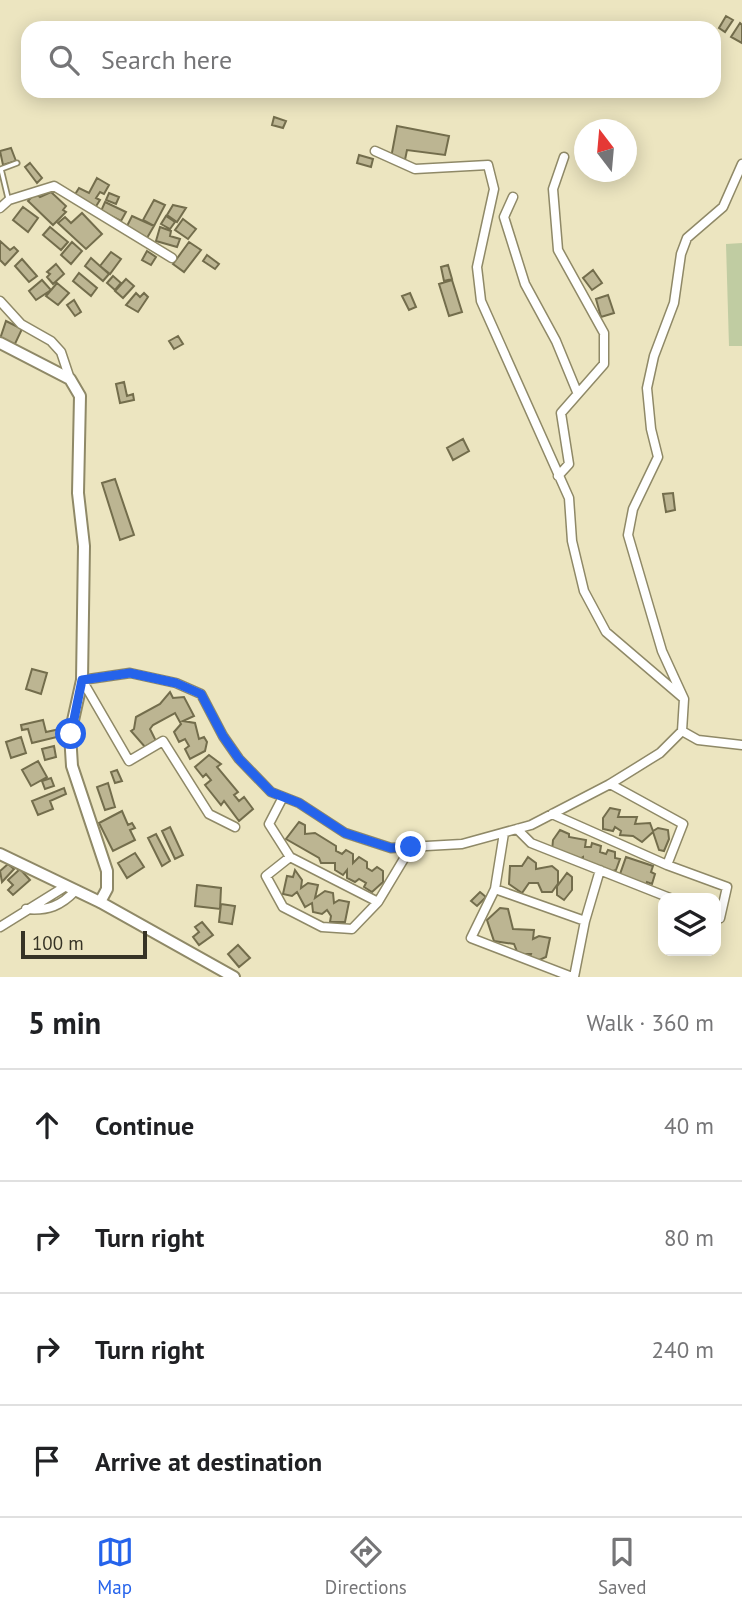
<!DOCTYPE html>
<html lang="en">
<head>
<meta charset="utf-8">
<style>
  body { margin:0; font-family:"PT Sans",sans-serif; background:#f2f2f2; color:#202124 }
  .controls { position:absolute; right:21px; bottom:21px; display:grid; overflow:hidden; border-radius:14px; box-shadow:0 4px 18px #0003 }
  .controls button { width:63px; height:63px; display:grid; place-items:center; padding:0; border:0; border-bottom:2px solid #e0e0e0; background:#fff; color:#202124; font:35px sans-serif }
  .compass { position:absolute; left:574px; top:119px; width:63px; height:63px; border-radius:50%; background:#fff; box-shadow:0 4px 18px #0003; rotate:344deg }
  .scale { position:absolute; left:21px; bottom:18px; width:126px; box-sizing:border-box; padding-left:7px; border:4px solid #363325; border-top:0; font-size:19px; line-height:24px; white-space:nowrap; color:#363325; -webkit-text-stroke:5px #ece5c0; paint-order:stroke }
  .stop { position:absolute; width:21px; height:21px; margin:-16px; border:5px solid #2563eb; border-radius:50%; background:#fff }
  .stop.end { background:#2563eb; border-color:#fff; box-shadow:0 2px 7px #0008 }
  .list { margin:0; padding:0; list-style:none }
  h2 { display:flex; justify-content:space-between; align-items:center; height:91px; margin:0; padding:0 28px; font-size:30px }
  h2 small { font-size:23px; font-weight:400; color:#757577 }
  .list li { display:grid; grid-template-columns:46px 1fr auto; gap:21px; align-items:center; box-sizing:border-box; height:112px; padding:0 28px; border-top:2px solid #e0e0e0 }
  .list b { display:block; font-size:26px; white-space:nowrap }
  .list em { font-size:23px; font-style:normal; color:#757577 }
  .icon { flex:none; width:38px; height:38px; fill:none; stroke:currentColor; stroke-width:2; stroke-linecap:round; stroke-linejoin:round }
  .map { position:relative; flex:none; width:742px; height:977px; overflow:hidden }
  .search { position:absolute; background:#fff; box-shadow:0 4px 18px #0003; left:21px; right:21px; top:21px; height:77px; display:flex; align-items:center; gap:18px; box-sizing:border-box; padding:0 24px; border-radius:21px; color:#757577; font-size:26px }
  .sheet { height:539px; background:#fff }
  nav { display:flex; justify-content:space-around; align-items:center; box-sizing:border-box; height:98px; border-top:2px solid #e0e0e0; background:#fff; font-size:19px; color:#757577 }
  nav a { display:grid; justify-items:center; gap:4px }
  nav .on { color:#2563eb }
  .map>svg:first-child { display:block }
</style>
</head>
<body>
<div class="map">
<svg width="742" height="977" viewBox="0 0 742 977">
  <rect width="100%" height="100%" fill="#ece5c0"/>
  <path fill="#c0cca2" d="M742 243V346H729L726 244Z"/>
  <path fill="#bcb592" stroke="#736d4c" stroke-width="2" d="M726 16 733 20 725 32 719 28Z
    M740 23 742 25V43L731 37Z
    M274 117 286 121 283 128 272 125Z
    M397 126 449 136 445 155 407 150 405 160 391 158Z
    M11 148 16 161 3 165 0 151Z
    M359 155 373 159 371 167 357 163Z
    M30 163 42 178 37 183 25 167Z
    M97 178 109 185 104 194 100 192 96 198 100 200 95 208 74 196 79 188 89 193Z
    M51 192 66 206 63 210 66 212 53 225 28 201 35 193 40 197Z
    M109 193 119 197 116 204 106 200Z
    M154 200 165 205 154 226 143 220Z
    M105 202 126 212 121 221 101 211Z
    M173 205 186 208 177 222 167 215Z
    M23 207 38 218 28 232 13 220Z
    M82 213 102 234 86 249 58 223 65 217 71 223Z
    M132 216 154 226 147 238 126 228Z
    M166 216 175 222 170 229 161 224Z
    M183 219 196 229 188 239 175 230Z
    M50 227 68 242 61 250 43 235Z
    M160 227 171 231 170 236 180 239 177 247 156 241Z
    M0 241 10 250 14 247 18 251 5 265 0 260Z
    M72 242 82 251 71 264 61 255Z
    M189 242 201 250 184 272 173 264Z
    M147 251 156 257 151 265 142 260Z
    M111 252 121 259 110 274 100 266Z
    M207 255 219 264 215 269 203 261Z
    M91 258 109 274 103 281 85 266Z
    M22 259 37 276 29 282 15 266Z
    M56 264 64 274 53 284 47 277 50 274 47 272Z
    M448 265 452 279 444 281 441 267Z
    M593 270 602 283 592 290 583 278Z
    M79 273 97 288 91 296 73 281Z
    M113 276 121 283 115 290 107 283Z
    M126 279 134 286 123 298 115 291Z
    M42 280 51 290 36 300 29 291Z
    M452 280 462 312 449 316 439 284Z
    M57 283 69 293 58 305 46 296Z
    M136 293 140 297 144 293 148 297 138 312 126 305Z
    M410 293 416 307 409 310 402 296Z
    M608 295 614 313 601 317 596 299Z
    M74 300 81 312 75 316 67 305Z
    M6 321 22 329 14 346 0 339Z
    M178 336 183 344 174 349 169 341Z
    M124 382 127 396 133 394 134 400 120 403 116 384Z
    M463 439 469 451 453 460 447 448Z
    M115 479 134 535 120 540 102 483Z
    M673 493 675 510 666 512 663 494Z
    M32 669 47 673 41 694 26 689Z
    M170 692 173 698 184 697 194 716 183 721 195 723 199 739 204 737 207 742 205 751 190 759 185 749 189 746 185 739 179 742 174 732 181 724 175 713 153 725 150 729 156 741 145 747 131 731 134 729 136 717 160 704Z
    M43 720 46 732 60 729 61 736 32 743 28 729 22 730 21 725Z
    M21 737 26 753 11 758 6 742Z
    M54 746 56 757 45 760 42 749Z
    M209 755 221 764 217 767 238 792 234 795 239 801 244 797 253 809 239 821 224 801 221 805 205 785 211 780 206 774 203 777 195 767Z
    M38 761 47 777 31 786 22 770Z
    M117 770 122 781 115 783 111 772Z
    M51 778 54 786 45 789 42 781Z
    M108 783 115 807 105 810 97 787Z
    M64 788 66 794 50 801 53 809 38 815 32 801Z
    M610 808 620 810 618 817H637L635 824 650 823 653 831 658 828 668 830 669 839 664 851 659 850 653 832 642 842 633 836 620 835 621 831 615 827 613 831 603 829V818Z
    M122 811 128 825 132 823 135 828 130 830 135 840 113 851 99 823Z
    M299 822 305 825V834L315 833 336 846V851L342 854 346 850 353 854V863L359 857 367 862V868L372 871 377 867 383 871V882L372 892 364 887 366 883 359 879 355 882 347 878V870L343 875 335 870V863H321L319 858 286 839Z
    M170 827 183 855 175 859 162 831Z
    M560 830 569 834V837L586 840 585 847H591L592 843 601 846 600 852 606 854 608 850 615 852V858L620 859 616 870 610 872 583 863V857L578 860 552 851 553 840Z
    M156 834 170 861 162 866 148 838Z
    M135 853 144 867 127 878 118 863Z
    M528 857 536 863V869L552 866 558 871V885L567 873 572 877V890L564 900 557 895V885L552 892H542L538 883H529L522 893 509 884 510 866H522Z
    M626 857 653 866 651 872 655 874 652 884 647 882 646 887 619 877Z
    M8 864 14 869 2 882 0 871Z
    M20 869 30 880 13 895 8 890 13 885 8 880Z
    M295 870 302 880 301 888 308 883 318 885 315 898 325 891 333 893 334 903 339 900 349 902 345 922H330L331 916 327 910 322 914 313 912 312 903 305 907 297 892 292 896 283 894 287 876 293 877Z
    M197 885 221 888 220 909 195 906Z
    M480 892 486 897 477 906 471 901Z
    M221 904 235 906 232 924 219 922Z
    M500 908 508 909 513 929 534 930 533 939 539 936 550 938 546 957 537 961 529 960 531 954H518L514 944 494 941 487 920Z
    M202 922 213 935 199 945 193 937 199 932 195 927Z
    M238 945 250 958 239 967 228 954Z"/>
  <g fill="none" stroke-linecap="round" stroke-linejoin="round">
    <defs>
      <path id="service" d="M8 198 1 169 17 163"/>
      <path id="minor" d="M375 151 415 169 488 165 494 189 477 267 481 301 569 498 572 541 584 591 606 632 682 697
        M513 197 504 217 525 284 556 341 577 392
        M0 208 9 200 54 186 172 258
        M0 301 21 324 51 341 61 352 70 379
        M558 476 569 464 561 413 604 364V333L558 250 553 189 564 157
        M682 731 698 740 742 745
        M283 797 269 824 290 857 378 902 411 847
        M552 814 667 865 683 824 610 784
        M235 827 209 814 163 741 129 761 82 680 130 673 176 683 201 694 223 736 239 759 271 792 299 803 345 833 391 848 462 844 531 825 610 784 660 753 682 731 684 699 662 651 628 535 633 509 658 457 651 429 647 388 654 356 674 303 681 254 687 238 723 207 742 164
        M517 829 531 843 670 898
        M504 833 495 889 585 921 600 870
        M290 857 266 876 283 907 322 927 352 929 378 902
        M667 865 727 887 720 918 716 916
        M495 889 471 938 572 977
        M26 909C48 911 61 906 76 890
        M0 927 66 886
        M574 977 585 921"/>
      <path id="secondary" d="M0 343 70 379 80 396 78 493 84 546 82 680 70 734 72 766 107 871V889L100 902
        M0 854 100 902 234 977"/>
    </defs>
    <use href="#service" stroke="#8f8967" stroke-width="7"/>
    <use href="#minor" stroke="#8f8967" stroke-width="11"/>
    <use href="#secondary" stroke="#8f8967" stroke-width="14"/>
    <use href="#service" stroke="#fff" stroke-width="3.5"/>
    <use href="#minor" stroke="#fff" stroke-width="8"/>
    <use href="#secondary" stroke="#fff" stroke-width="10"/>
  </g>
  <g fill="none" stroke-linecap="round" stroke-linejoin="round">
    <path stroke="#2563eb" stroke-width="9" d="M71 734 82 680 130 673 176 683 201 694 223 736 239 759 271 792 299 803 345 833 391 848 411 847"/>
  </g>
</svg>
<div class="controls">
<button><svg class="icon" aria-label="layers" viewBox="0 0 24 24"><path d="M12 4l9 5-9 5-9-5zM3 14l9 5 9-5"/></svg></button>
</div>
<svg class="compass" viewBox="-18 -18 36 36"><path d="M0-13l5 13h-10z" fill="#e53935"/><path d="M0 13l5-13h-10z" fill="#757577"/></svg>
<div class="scale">100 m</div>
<div class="stop" style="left:71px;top:734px"></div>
<div class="stop end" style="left:411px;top:847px"></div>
<div class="search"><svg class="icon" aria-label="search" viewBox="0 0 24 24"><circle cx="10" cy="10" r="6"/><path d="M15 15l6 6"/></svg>Search here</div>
</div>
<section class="sheet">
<h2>5 min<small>Walk · 360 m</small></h2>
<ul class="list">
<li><svg class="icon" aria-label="ahead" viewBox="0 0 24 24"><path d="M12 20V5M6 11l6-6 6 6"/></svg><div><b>Continue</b></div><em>40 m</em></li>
<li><svg class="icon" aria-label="right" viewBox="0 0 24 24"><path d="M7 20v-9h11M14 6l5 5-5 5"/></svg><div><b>Turn right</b></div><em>80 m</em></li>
<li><svg class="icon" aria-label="right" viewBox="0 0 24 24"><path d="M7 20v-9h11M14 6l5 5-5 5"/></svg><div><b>Turn right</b></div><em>240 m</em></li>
<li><svg class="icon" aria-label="arrive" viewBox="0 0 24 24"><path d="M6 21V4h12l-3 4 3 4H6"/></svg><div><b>Arrive at destination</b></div></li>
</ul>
</section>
<nav>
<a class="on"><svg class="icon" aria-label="map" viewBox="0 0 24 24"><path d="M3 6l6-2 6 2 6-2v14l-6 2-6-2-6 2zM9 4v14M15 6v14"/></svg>Map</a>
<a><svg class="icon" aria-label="directions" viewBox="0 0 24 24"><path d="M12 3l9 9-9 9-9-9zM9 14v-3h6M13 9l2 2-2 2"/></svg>Directions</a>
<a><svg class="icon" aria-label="saved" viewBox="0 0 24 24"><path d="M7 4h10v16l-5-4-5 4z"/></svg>Saved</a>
</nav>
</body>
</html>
